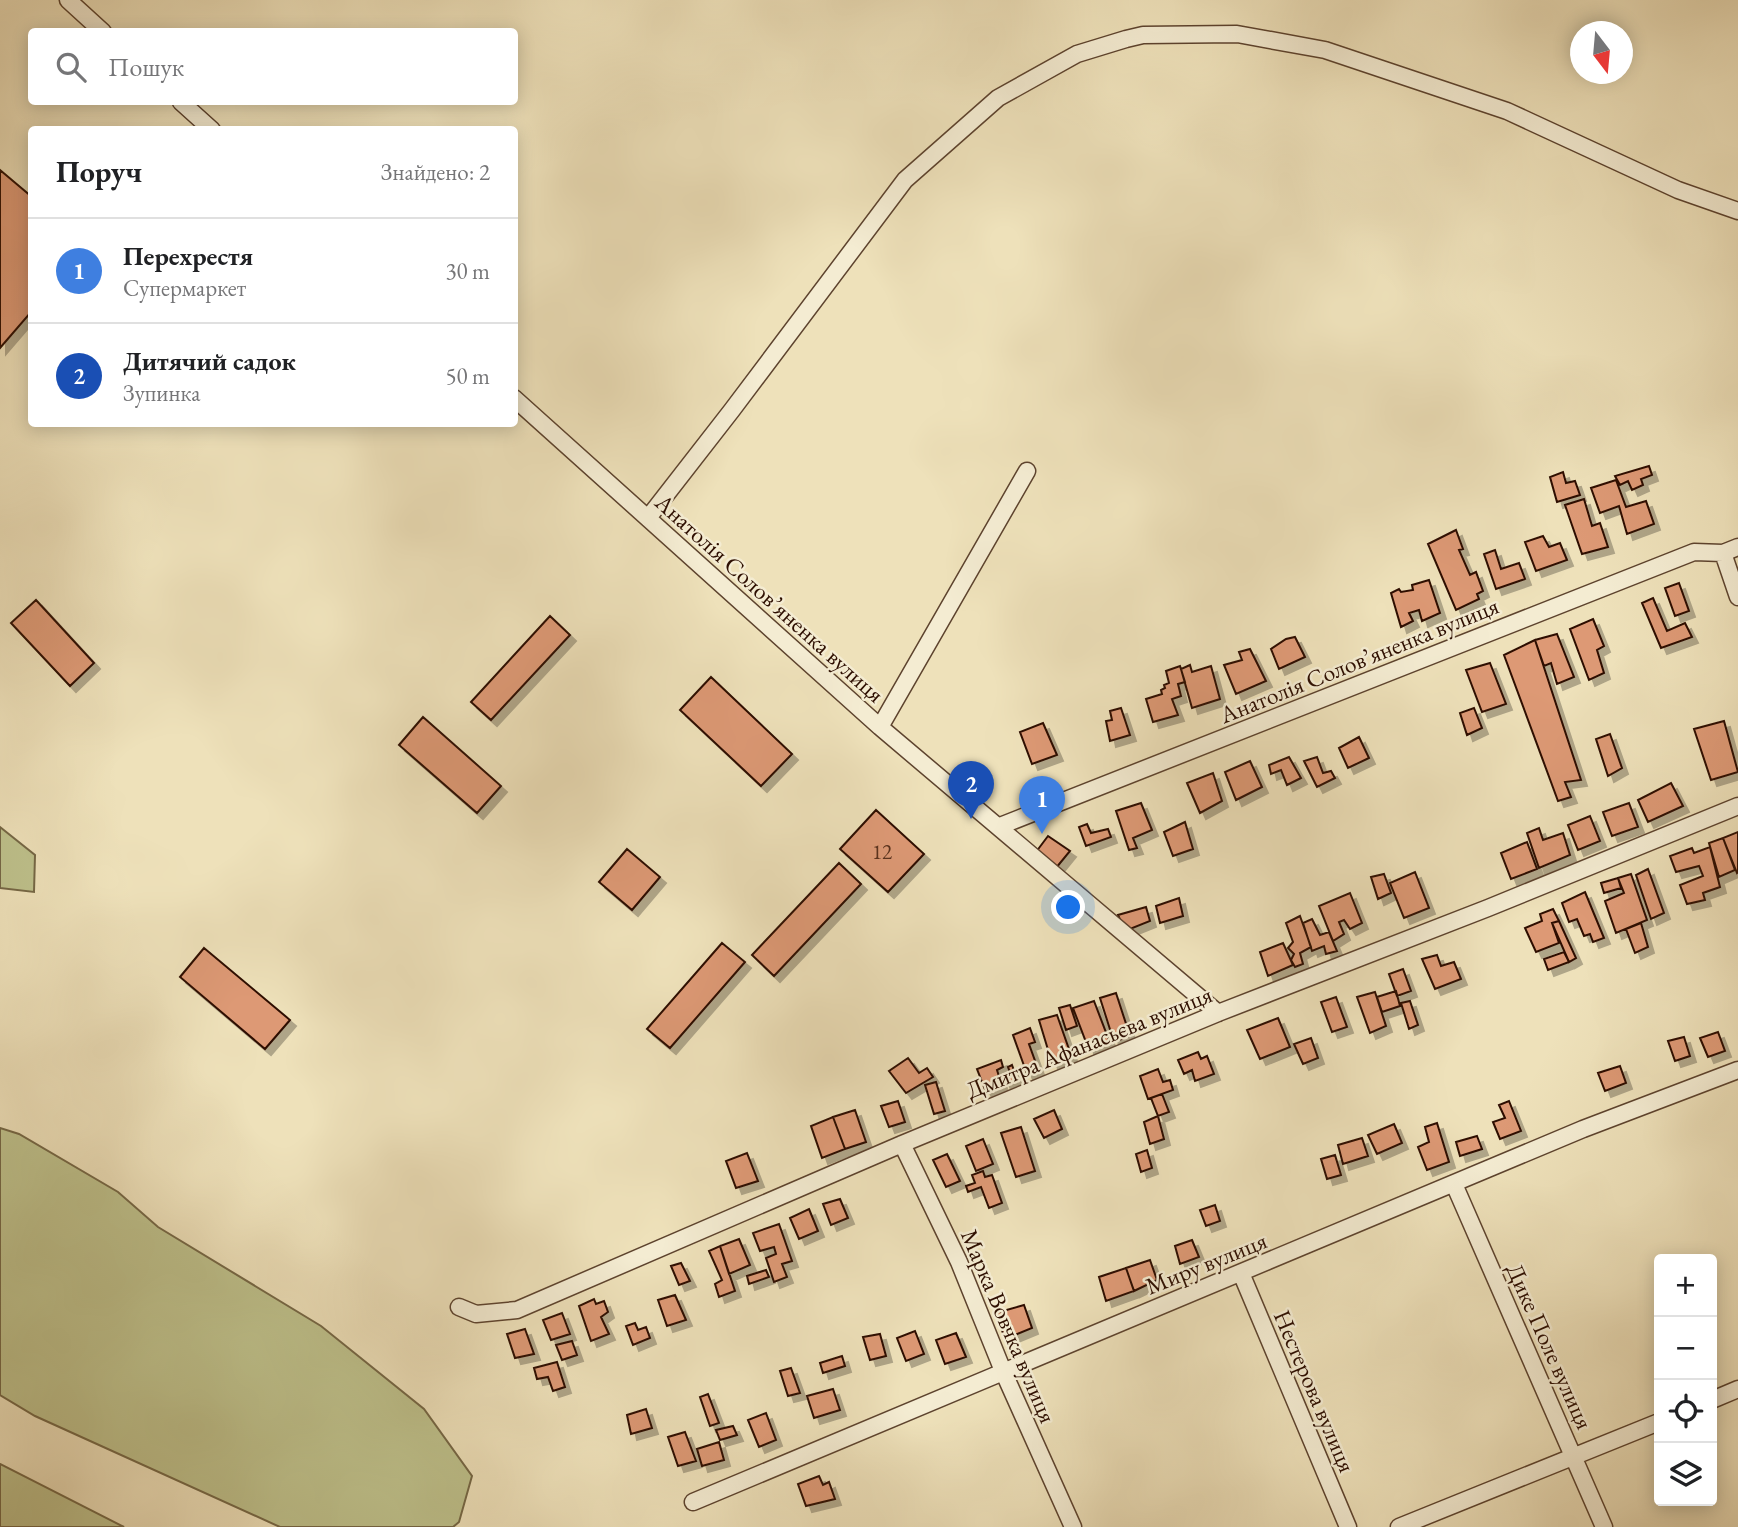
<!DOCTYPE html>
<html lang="uk">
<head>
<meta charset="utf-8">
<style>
  body { margin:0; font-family:"EB Garamond",serif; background:#f2f2f2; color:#202124 }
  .controls { position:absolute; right:21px; bottom:21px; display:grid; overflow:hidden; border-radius:7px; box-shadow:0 4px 18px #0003 }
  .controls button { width:63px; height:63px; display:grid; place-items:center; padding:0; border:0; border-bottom:2px solid #e0e0e0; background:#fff; color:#202124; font:35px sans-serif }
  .compass { position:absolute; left:1570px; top:21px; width:63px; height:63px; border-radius:50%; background:#fff; box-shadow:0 4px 18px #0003; rotate:164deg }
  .you { position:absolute; left:1069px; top:908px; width:24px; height:24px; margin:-18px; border:5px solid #fff; border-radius:50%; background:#1a73e8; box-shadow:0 0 0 10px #1a73e833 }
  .badge { display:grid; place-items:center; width:46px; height:46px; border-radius:50%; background:#db2777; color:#fff; font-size:23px; font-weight:700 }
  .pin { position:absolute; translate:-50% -58px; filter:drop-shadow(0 2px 4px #0008) }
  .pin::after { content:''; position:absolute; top:37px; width:24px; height:21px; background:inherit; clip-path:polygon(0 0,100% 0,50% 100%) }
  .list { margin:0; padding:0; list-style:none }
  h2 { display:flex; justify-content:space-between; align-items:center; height:91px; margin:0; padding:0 28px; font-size:30px }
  h2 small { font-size:23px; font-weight:400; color:#757577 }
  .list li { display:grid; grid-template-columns:46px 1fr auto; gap:21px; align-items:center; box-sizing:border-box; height:105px; padding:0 28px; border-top:2px solid #e0e0e0 }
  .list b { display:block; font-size:26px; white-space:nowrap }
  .list p { margin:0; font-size:23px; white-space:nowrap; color:#757577 }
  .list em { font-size:23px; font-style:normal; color:#757577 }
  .icon { flex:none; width:38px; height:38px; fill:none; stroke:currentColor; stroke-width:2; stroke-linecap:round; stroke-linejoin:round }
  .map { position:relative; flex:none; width:1738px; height:1527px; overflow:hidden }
  .search { position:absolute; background:#fff; box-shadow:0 4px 18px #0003; left:28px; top:28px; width:490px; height:77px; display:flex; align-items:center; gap:18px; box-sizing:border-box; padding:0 24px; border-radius:7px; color:#757577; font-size:26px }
  .panel { position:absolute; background:#fff; box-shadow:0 4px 18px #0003; left:28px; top:126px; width:490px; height:301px; border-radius:7px }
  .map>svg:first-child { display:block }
</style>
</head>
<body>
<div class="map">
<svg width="1738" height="1527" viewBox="0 0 1738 1527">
  <defs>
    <filter id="shadow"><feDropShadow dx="6" dy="6" stdDeviation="0" flood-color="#0004"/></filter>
  </defs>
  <rect width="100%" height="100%" fill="#eee1ba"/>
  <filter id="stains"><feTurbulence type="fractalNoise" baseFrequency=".00286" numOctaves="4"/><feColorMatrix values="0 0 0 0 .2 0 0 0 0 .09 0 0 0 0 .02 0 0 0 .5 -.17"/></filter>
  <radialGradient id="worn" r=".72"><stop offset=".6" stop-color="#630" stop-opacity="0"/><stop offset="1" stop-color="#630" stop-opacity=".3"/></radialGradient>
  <path fill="#bec18c" stroke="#766846" stroke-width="2" d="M0 827 35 855 34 892 0 888Z
    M0 1128 19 1134 118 1192 158 1227 321 1326 424 1409 472 1476 459 1522 453 1527H280L35 1416 0 1395Z
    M0 1464 124 1527H0Z"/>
  <path fill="#dd9974" stroke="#2d0e00" stroke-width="2" filter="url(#shadow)" d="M0 170 32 197V311L0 348Z
    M1649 466 1652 475 1641 479 1643 485 1632 490 1628 481 1620 485 1615 476Z
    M1563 472 1566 483 1575 481 1580 495 1557 502 1550 477Z
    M1616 480 1626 507 1646 501 1654 524 1627 534 1619 506 1600 513 1591 488Z
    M1584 499 1592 526 1600 523 1608 547 1582 554 1565 505Z
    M1456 530 1463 549 1459 550 1470 575 1476 572 1483 591 1477 594 1479 599 1456 610 1428 544Z
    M1543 536 1549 547 1560 543 1567 560 1536 571 1525 542Z
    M1495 550 1501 569 1519 563 1525 579 1496 589 1484 554Z
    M1429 580 1440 613 1422 621 1419 610 1409 613 1413 621 1401 627 1391 593 1399 589 1401 592 1413 590 1412 585Z
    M1679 583 1689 611 1675 616 1665 588Z
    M1653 598 1667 631 1685 623 1692 637 1661 648 1642 603Z
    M36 600 94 663 70 686 11 623Z
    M550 616 570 635 491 720 471 702Z
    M1593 619 1604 646 1597 650 1604 673 1589 680 1570 629Z
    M1557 634 1574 677 1557 684 1551 663 1544 666 1535 640Z
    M1295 637 1305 657 1279 669 1271 649 1286 639Z
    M1535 640 1581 780 1565 782 1571 797 1558 801 1504 655Z
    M1250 649 1266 681 1236 694 1224 665 1242 660 1239 652Z
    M1490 663 1506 704 1482 712 1466 670Z
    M1190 665 1192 672 1211 666 1220 699 1192 708 1181 669Z
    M1180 666 1185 682 1178 684 1181 696 1172 699 1178 715 1153 722 1146 699 1162 694 1161 690 1165 688 1164 685 1169 683 1166 671Z
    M711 677 792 754 761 786 680 710Z
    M1121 708 1130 735 1110 741 1106 721 1112 720 1110 711Z
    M1474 708 1482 728 1467 735 1460 713Z
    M423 717 501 786 477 813 399 745Z
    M1724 721 1738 772 1711 780 1694 729Z
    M1043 723 1057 755 1032 764 1020 732Z
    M1610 734 1622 768 1608 776 1596 739Z
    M1359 737 1369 758 1348 768 1339 748Z
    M1289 757 1301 778 1287 785 1281 770 1271 774 1269 765Z
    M1317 757 1323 773 1331 771 1335 778 1317 787 1304 761Z
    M1250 761 1262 787 1236 800 1225 772Z
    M1213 773 1222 801 1200 813 1187 783Z
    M1671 783 1683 806 1648 822 1638 800Z
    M1141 803 1152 830 1133 838 1137 848 1129 850 1116 811Z
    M1629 803 1638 827 1612 836 1603 812Z
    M876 810 924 854 888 892 840 849Z
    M1590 816 1600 841 1578 850 1568 825Z
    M1185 822 1193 849 1173 856 1164 832Z
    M1087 824 1091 833 1108 829 1111 837 1086 846 1079 827Z
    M1539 828 1543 840 1563 833 1570 855 1539 868 1527 833Z
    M1738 832V872L1737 873 1723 838Z
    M1048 836 1070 851 1056 868 1036 852Z
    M1723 838 1735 870 1719 877 1709 843Z
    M1527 842 1537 869 1511 879 1501 853Z
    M1710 847 1720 887 1703 893 1705 900 1687 904 1680 885 1703 876 1699 866 1676 872 1670 856 1692 848 1694 853Z
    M627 849 660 877 632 910 599 882Z
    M839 863 861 884 774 976 752 955Z
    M1648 869 1664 913 1651 919 1636 875Z
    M1415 872 1429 908 1404 918 1390 883Z
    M1384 874 1391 893 1378 899 1371 877Z
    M1631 874 1647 920 1616 933 1605 901 1624 893 1618 878Z
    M1618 878 1621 888 1604 893 1601 883Z
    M1585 892 1604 938 1593 942 1590 934 1584 936 1577 919 1569 922 1562 903Z
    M1350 893 1362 923 1350 929 1344 920 1339 922 1344 934 1333 941 1319 906Z
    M1179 898 1183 916 1160 923 1156 906Z
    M1146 907 1150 921 1125 931 1118 915Z
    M1553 909 1559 921 1552 923 1559 943 1536 952 1525 928 1542 921 1540 914Z
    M1300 916 1311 947 1300 953 1303 964 1295 967 1291 960 1294 954 1288 948 1293 942 1286 923Z
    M1312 919 1320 935 1329 932 1337 951 1326 954 1324 946 1312 951 1303 923Z
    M1559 921 1576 958 1569 962 1552 923Z
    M1641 923 1648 947 1635 953 1626 929Z
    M722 943 745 962 670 1048 647 1029Z
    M1283 943 1293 965 1268 976 1260 952Z
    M204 948 290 1020 265 1049 180 977Z
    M1564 952 1569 962 1548 970 1544 959Z
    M1437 955 1441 966 1454 962 1461 979 1435 989 1422 959Z
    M1403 969 1411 991 1397 996 1389 974Z
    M1396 991 1400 1006 1382 1012 1377 997Z
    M1375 992 1386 1026 1370 1033 1357 997Z
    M1116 993 1130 1036 1114 1042 1100 998Z
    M1336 997 1347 1027 1332 1032 1321 1002Z
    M1094 1001 1110 1043 1089 1050 1073 1008Z
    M1410 1001 1418 1025 1409 1029 1401 1003Z
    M1070 1005 1077 1026 1066 1030 1059 1008Z
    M1057 1015 1071 1055 1052 1063 1039 1020Z
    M1278 1018 1290 1047 1260 1059 1247 1030Z
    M1030 1028 1035 1042 1029 1044 1038 1069 1027 1074 1013 1035Z
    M1718 1032 1725 1051 1708 1057 1700 1038Z
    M1684 1037 1690 1056 1675 1061 1668 1041Z
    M1311 1038 1318 1058 1303 1064 1294 1044Z
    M1198 1052 1201 1059 1207 1056 1214 1074 1195 1081 1192 1070 1184 1074 1178 1060Z
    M908 1058 919 1073 927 1068 933 1077 906 1093 889 1071Z
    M1001 1060 1003 1067 997 1070 1002 1086 986 1092 977 1069Z
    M1012 1065 1018 1081 1006 1086 1003 1079 1011 1075 1008 1067Z
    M1620 1066 1626 1083 1605 1091 1598 1073Z
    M1158 1069 1163 1082 1170 1080 1173 1090 1148 1099 1140 1076Z
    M936 1082 945 1111 934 1114 925 1085Z
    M1162 1094 1169 1112 1158 1116 1151 1098Z
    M898 1101 905 1122 889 1127 881 1106Z
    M1509 1101 1521 1131 1500 1139 1493 1122 1505 1118 1499 1105Z
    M855 1110 866 1142 845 1149 833 1117Z
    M1054 1110 1062 1129 1044 1138 1034 1119Z
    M1158 1116 1164 1139 1150 1144 1144 1122Z
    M833 1117 845 1149 822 1158 811 1126Z
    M1437 1123 1449 1162 1427 1170 1418 1147 1429 1142 1425 1127Z
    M1394 1124 1402 1143 1377 1154 1368 1135Z
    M1021 1127 1035 1171 1016 1177 1001 1133Z
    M1477 1136 1482 1149 1460 1156 1456 1142Z
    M1362 1138 1368 1156 1343 1164 1338 1145Z
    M983 1139 993 1164 976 1171 966 1146Z
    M1147 1150 1152 1168 1141 1172 1136 1154Z
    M747 1153 758 1181 736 1188 726 1161Z
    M947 1154 960 1181 946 1187 933 1160Z
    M1335 1155 1341 1175 1327 1179 1321 1159Z
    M983 1171 985 1177 992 1175 1002 1203 989 1208 981 1187 968 1192 966 1186 975 1183 972 1175Z
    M840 1199 848 1218 831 1225 823 1204Z
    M1215 1205 1220 1221 1206 1226 1200 1210Z
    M809 1209 818 1231 799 1239 790 1218Z
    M779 1224 792 1261 782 1264 787 1277 774 1282 766 1258 776 1254 774 1247 760 1251 753 1233Z
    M739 1239 750 1265 729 1274 720 1246Z
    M1192 1240 1199 1257 1180 1264 1175 1246Z
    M720 1246 735 1291 719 1297 715 1284 722 1280 709 1251Z
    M1150 1260 1157 1280 1134 1291 1126 1268Z
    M681 1263 690 1281 679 1285 671 1266Z
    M1126 1268 1134 1291 1106 1301 1099 1277Z
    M766 1270 769 1277 749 1284 747 1276Z
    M675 1295 686 1320 667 1326 658 1300Z
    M594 1299 596 1304 604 1301 608 1312 601 1317 609 1334 591 1341 579 1306Z
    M1024 1305 1032 1328 1005 1339 996 1313Z
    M562 1313 570 1334 551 1340 543 1320Z
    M635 1323 638 1330 646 1327 650 1338 633 1345 626 1326Z
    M525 1329 534 1354 515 1358 507 1334Z
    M915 1331 924 1354 906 1361 897 1338Z
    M956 1333 966 1357 945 1364 936 1340Z
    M880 1334 886 1356 870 1360 863 1337Z
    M572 1341 577 1355 562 1360 556 1345Z
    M842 1356 845 1366 823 1373 820 1363Z
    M557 1362 565 1387 553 1391 548 1377 537 1379 534 1368Z
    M791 1368 800 1393 788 1396 780 1371Z
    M833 1389 840 1410 814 1418 807 1396Z
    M708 1394 719 1423 710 1426 700 1397Z
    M646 1409 652 1428 631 1434 627 1415Z
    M766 1413 776 1440 759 1447 748 1420Z
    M733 1426 737 1435 720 1440 716 1430Z
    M685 1432 696 1461 678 1466 668 1437Z
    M719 1442 724 1460 702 1466 697 1449Z
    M819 1476 823 1485 829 1482 835 1499 806 1506 798 1484Z"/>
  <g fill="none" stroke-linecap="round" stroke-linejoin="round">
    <defs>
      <path id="street" d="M68 0 103 32
        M181 102 212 130
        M514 398 880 727 1218 1013
        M648 518 732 410 905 180 998 98 1077 54 1126 39 1143 35 1237 34 1325 50 1507 111 1678 190 1738 211
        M1723 553 1738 597
        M880 727 1027 471
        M1000 826 1694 552 1723 553 1738 547
        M902 1144 959 1262 1003 1371 1073 1527
        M1454 1184 1604 1527
        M1241 1273 1348 1527
        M459 1307 476 1314 517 1310 902 1144 1218 1013 1488 908 1738 806
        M1712 1400 1738 1389
        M693 1502 1583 1129 1738 1070
        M1399 1527 1659 1422"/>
    </defs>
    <use href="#street" stroke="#5d432e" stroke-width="19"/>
    <use href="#street" stroke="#f4ecd2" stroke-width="16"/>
  </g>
  <g text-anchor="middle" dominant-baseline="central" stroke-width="5" stroke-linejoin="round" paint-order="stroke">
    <g font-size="21" fill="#59311d">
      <text x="882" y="851">12</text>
    </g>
    <g font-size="24" fill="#2d0e00" stroke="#f4ecd2">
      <text transform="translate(770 598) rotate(42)">Анатолія Солов’яненка вулиця</text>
      <text transform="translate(1359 660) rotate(-22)">Анатолія Солов’яненка вулиця</text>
      <text transform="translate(1089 1042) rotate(-22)">Дмитра Афанасьєва вулиця</text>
      <text transform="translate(1206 1263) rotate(-22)">Миру вулиця</text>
      <text transform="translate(1009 1326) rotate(67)">Марка Вовчка вулиця</text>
      <text transform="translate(1550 1346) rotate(66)">Дике Поле вулиця</text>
      <text transform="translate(1315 1391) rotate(67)">Нестерова вулиця</text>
    </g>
  </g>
  <rect width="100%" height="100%" filter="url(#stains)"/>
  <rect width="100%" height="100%" fill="url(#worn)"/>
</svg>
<div class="controls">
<button>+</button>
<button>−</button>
<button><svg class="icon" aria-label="locate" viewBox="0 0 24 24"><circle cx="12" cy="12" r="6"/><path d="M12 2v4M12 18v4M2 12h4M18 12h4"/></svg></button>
<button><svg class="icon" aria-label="layers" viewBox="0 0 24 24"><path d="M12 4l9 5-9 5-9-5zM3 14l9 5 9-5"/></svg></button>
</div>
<svg class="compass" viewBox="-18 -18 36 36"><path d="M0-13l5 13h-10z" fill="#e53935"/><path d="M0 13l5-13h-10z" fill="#757577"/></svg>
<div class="you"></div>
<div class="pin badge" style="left:1042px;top:834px;background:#3f7fe0">1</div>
<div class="pin badge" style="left:971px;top:819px;background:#1a4fb4">2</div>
<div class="search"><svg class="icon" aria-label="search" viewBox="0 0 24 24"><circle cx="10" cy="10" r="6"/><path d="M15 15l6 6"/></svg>Пошук</div>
<section class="panel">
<h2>Поруч<small>Знайдено: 2</small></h2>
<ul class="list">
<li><span class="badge" style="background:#3f7fe0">1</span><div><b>Перехрестя</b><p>Супермаркет</p></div><em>30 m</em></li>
<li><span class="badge" style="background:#1a4fb4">2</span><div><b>Дитячий садок</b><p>Зупинка</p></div><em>50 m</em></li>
</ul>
</section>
</div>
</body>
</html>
